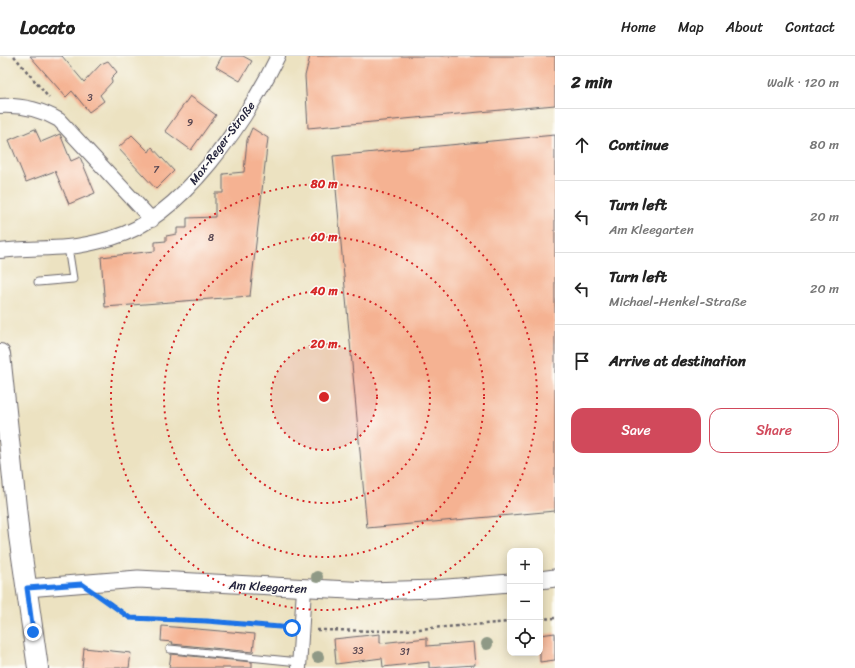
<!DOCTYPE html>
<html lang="en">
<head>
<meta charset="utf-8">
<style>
  body { margin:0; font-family:Sriracha,sans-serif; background:#f2f2f2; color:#222 }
  .controls { position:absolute; right:12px; bottom:12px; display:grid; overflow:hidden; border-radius:8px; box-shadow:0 2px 10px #0003 }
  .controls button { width:36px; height:36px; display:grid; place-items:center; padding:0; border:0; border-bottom:1px solid #e0e0e0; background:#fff; color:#222; font:20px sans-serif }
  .stop { position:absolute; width:12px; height:12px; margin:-9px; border:3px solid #1a73e8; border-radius:50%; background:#fff }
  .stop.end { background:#1a73e8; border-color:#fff; box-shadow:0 1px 4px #0008 }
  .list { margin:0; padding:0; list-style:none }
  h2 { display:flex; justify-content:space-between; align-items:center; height:52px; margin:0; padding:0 16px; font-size:17px }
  h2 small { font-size:13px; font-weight:400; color:#767676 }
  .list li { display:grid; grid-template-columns:26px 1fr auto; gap:12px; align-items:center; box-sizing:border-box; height:72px; padding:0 16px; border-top:1px solid #e0e0e0 }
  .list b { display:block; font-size:15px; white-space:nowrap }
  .list p { margin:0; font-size:13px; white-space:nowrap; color:#767676 }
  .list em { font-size:13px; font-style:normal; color:#767676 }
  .actions { display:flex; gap:8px; padding:12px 16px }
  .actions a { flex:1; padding:9px 0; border:1px solid #d1495b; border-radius:12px; text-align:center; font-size:14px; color:#d1495b }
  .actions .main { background:#d1495b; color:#fff }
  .icon { flex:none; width:22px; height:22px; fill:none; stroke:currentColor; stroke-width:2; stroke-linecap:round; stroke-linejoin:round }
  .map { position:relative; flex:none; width:555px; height:612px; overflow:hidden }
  header { display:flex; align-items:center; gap:24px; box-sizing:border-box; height:56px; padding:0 20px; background:#fff; border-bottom:1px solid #e0e0e0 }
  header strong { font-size:19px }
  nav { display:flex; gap:22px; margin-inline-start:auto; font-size:14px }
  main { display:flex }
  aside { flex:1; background:#fff }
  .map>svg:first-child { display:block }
</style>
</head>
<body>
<header>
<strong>Locato</strong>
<nav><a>Home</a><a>Map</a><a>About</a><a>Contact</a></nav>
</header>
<main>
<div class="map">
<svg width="555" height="612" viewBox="0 0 555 612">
  <rect width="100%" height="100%" fill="#fdfcf7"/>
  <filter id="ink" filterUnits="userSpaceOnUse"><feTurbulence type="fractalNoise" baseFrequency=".025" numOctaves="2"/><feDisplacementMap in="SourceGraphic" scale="8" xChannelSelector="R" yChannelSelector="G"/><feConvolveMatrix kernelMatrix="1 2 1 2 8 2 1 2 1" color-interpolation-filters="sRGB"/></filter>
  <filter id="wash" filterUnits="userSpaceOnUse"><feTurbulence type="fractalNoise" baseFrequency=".012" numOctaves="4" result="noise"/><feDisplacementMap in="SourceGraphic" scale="16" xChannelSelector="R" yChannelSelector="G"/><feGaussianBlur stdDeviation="0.9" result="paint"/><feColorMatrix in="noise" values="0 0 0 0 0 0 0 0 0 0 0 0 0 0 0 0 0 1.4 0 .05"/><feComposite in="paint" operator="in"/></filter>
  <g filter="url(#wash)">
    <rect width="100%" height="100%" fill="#ece2c1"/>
    <g id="blocks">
      <path fill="#f5b292" d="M30 0H62L84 26 101 8 108 5 117 16 111 22 112 26 100 39 104 45 89 56 72 35 66 41Z
        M222 0H243L252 5 240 25 216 11Z
        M310 0H555V49L308 72 305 20Z
        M190 40 216 59 191 94 165 75Z
        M252 72 268 82 250 240 105 251 101 201 155 195V186L166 185V180L177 178V172H187V162L215 161V137H223V118L244 116 247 84Z
        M35 73 41 86 60 78 71 105 80 101 95 137 69 148 55 115 26 126 9 84Z
        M132 79 149 96 152 91 174 115 156 133 118 92Z
        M555 79V455L367 472 333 100Z
        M162 570 255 578 253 596 172 588 173 586 161 585Z
        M555 577V604L540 606V579Z
        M380 578V587L427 582V590L473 586 475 609 429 612V606L383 611 382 602 336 608 334 583Z
        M84 592 131 597 129 612H82Z
        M171 598 252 606V612H169Z"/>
    </g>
  </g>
  <g filter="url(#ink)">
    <use href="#blocks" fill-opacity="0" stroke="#69656a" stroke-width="1"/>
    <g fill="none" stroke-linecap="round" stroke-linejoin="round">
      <defs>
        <path id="service" d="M38 226 73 223 68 191
          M170 593 299 606"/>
        <path id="minor" d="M0 50C22 49 40 53 59 64L152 164
          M0 195C22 192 45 193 67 191 81 190 98 186 112 182 183 162 247 63 278 0
          M299 612 304 533"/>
        <path id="tertiary" d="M540 524 555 522
          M27 532 138 523 368 535 435 533 510 527"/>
        <path id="secondary" d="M0 298 19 480 38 612"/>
      </defs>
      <use href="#service" stroke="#69656a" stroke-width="9"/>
      <use href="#minor" stroke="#69656a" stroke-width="16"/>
      <use href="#tertiary" stroke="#69656a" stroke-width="19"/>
      <use href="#secondary" stroke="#69656a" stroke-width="22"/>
      <path stroke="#69656a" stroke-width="2.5" stroke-dasharray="3 3" stroke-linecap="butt" d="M14 0 49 42
        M104 543 130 562 207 565 286 571
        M540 563 555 562
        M317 574 392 575 510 566"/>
      <use href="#service" stroke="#fff" stroke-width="7"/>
      <use href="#minor" stroke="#fff" stroke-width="14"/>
      <use href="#tertiary" stroke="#fff" stroke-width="17"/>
      <use href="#secondary" stroke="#fff" stroke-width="20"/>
    </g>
    <g fill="#8f9986">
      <circle cx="317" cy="521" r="6"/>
      <circle cx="487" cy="588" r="6"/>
      <circle cx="318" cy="601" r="6"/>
    </g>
  </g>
  <g fill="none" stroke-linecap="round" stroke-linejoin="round" filter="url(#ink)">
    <path stroke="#1a73e8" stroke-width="5" d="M33 576 27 532 82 528 130 562 207 565 292 572"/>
  </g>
  <circle cx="324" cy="341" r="53" fill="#d62828" fill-opacity=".12"/>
  <g fill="none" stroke="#d62828" stroke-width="2" stroke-dasharray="2 4">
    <circle cx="324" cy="341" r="53"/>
    <circle cx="324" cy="341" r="106"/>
    <circle cx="324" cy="341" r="160"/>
    <circle cx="324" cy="341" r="213"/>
  </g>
  <g text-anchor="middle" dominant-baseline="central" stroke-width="3" stroke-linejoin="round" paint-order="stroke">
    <g font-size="10" fill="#574651">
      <text x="90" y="42">3</text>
      <text x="190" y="67">9</text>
      <text x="156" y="114">7</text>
      <text x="211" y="182">8</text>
      <text x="358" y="595">33</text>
      <text x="405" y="596">31</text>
    </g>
    <g font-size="12" fill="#22223b" stroke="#fdfcf7">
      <text transform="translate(222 87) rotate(-53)">Max-Reger-Straße</text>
      <text transform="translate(268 531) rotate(3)">Am Kleegarten</text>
    </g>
  </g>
  <circle cx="324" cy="341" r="6" fill="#d62828" stroke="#fdfcf7" stroke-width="2"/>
  <g font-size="12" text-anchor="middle" font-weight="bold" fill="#d62828" stroke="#fdfcf7" stroke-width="3" stroke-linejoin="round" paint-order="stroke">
    <text x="324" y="132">80 m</text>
    <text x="324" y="185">60 m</text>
    <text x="324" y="239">40 m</text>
    <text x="324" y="292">20 m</text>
  </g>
</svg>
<div class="controls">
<button>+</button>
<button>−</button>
<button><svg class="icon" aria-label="locate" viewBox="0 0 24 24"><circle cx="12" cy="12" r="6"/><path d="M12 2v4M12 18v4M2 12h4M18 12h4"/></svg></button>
</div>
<div class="stop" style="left:292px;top:572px"></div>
<div class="stop end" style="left:33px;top:576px"></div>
</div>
<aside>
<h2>2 min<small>Walk · 120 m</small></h2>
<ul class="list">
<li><svg class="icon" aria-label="ahead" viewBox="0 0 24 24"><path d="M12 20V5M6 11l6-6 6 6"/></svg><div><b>Continue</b></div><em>80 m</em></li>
<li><svg class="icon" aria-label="left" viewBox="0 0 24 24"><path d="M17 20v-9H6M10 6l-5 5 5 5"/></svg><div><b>Turn left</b><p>Am Kleegarten</p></div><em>20 m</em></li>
<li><svg class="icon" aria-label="left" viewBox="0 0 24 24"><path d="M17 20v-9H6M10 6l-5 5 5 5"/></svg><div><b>Turn left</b><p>Michael-Henkel-Straße</p></div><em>20 m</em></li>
<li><svg class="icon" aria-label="arrive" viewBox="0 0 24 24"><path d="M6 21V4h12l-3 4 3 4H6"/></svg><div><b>Arrive at destination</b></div></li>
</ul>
<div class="actions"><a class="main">Save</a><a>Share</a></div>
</aside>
</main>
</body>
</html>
